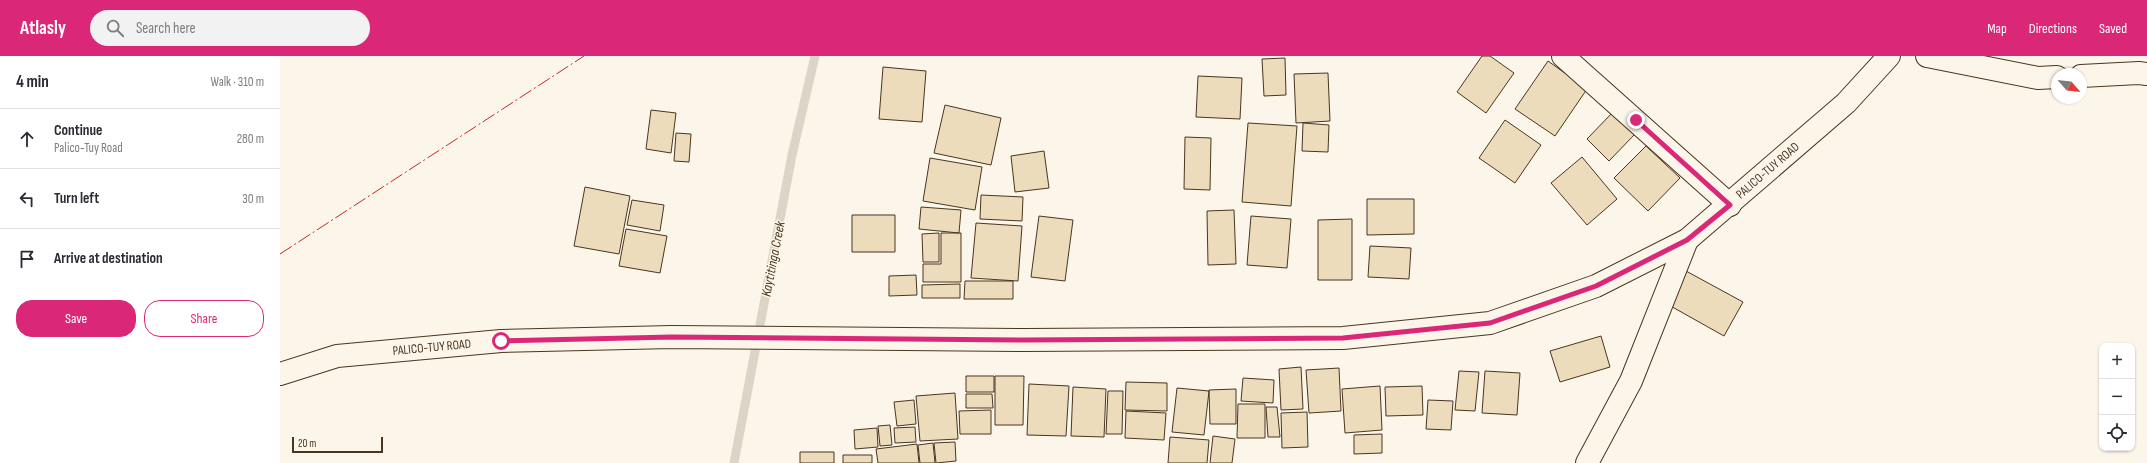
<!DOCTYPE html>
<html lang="en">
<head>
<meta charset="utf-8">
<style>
  body { margin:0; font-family:"Sofia Sans Condensed",sans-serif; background:#f2f2f3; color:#2b2b33 }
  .controls { position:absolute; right:12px; bottom:12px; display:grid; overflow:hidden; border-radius:8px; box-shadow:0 1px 3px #0004 }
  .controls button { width:36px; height:36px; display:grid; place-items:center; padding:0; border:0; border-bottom:1px solid #e1e1e2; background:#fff; color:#2b2b33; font:20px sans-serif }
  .compass { position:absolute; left:1771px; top:12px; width:36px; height:36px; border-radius:50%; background:#fff; box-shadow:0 1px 3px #0004; rotate:117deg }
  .scale { position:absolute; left:12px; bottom:10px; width:91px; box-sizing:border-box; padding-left:4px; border:2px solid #4a3520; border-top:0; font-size:11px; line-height:14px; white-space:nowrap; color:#4a3520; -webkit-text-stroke:3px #fbf6e9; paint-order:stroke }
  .stop { position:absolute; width:12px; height:12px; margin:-9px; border:3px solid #db2777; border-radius:50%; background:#fff }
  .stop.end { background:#db2777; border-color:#fff; box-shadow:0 1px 4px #0008 }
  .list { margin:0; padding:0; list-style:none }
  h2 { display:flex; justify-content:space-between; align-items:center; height:52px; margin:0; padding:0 16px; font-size:17px }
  h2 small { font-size:13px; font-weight:400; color:#7c7c81 }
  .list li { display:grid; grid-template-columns:26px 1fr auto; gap:12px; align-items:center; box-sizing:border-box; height:60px; padding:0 16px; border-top:1px solid #e1e1e2 }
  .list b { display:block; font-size:15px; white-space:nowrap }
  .list p { margin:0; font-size:13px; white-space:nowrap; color:#7c7c81 }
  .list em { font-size:13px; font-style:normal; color:#7c7c81 }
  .actions { display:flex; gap:8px; padding:12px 16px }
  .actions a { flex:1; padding:9px 0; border:1px solid #db2777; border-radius:16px; text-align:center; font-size:14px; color:#db2777 }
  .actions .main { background:#db2777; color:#fff }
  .icon { flex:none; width:22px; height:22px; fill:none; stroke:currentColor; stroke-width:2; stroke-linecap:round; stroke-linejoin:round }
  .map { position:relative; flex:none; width:1867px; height:407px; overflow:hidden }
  header { display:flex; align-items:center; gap:24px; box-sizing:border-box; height:56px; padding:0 20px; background:#db2777; color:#fff }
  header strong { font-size:19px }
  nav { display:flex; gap:22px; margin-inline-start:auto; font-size:14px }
  .search { width:280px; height:36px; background:#f2f2f3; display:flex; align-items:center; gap:10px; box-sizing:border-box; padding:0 14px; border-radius:22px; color:#7c7c81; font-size:15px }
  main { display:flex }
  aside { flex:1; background:#fff }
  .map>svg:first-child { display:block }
</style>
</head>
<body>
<header>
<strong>Atlasly</strong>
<div class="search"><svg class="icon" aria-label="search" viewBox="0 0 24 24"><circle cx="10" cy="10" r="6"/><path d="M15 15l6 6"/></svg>Search here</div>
<nav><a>Map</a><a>Directions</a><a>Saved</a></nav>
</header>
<main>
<aside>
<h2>4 min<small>Walk · 310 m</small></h2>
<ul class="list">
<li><svg class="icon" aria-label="ahead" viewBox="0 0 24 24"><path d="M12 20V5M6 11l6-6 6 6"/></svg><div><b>Continue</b><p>Palico-Tuy Road</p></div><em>280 m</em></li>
<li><svg class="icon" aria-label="left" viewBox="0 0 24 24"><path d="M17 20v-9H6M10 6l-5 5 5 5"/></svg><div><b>Turn left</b></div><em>30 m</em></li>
<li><svg class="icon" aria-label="arrive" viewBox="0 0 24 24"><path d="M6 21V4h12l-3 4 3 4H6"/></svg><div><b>Arrive at destination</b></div></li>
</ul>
<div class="actions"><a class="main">Save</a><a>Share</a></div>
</aside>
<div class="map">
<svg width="1867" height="407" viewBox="0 0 1867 407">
  <rect width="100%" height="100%" fill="#fbf6e9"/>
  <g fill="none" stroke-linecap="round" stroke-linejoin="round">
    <path stroke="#dcd4c6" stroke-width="9" d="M454 407 512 99 535 0"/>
  </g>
  <path fill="#ecdcbc" stroke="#4a3520" d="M1202 0H1210L1234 17 1206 57 1177 36Z
    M1005 2 1006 39 984 40 982 3Z
    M1268 5 1307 33 1275 80 1235 53Z
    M603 11 646 15 642 66 599 63Z
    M1048 17 1050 65 1016 67 1014 18Z
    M918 20 962 22 960 63 916 61Z
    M665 49 721 62 711 109 654 97Z
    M371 54 396 57 391 97 366 93Z
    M1333 56 1356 77 1329 105 1307 83Z
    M1225 64 1261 89 1235 127 1199 102Z
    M968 67 1017 70 1011 150 962 146Z
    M1023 67 1049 69 1048 96 1022 95Z
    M396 77 411 78 409 106 394 105Z
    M905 81 931 82 930 134 904 133Z
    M1366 90 1400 122 1368 155 1334 122Z
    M764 95 769 132 735 136 731 100Z
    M1302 101 1337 143 1307 169 1271 127Z
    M650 102 702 111 695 154 643 145Z
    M305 131 350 140 339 198 294 190Z
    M701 139 743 141 742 165 700 163Z
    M1087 143H1134V178L1087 179Z
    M352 144 384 149 380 175 347 169Z
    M641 151 681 154 679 177 639 173Z
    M954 154 956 208 928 209 927 155Z
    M572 159H615V196H572Z
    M759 160 793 164 785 225 751 221Z
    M971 160 1011 163 1007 212 967 209Z
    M1072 163V224H1038V164Z
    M696 167 742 170 738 225 691 222Z
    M346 173 387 180 380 217 339 210Z
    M659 177V206H643L642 178Z
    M661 177H681V226H643V208H661Z
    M1090 190 1131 192 1129 223 1088 221Z
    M1406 215 1463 246 1444 280 1387 248Z
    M636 219 637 239 609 240V220Z
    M685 225H733V243H684Z
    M680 228V242H642V229Z
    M1321 280 1330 311 1280 326 1270 295Z
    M1021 311 1023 353 1001 354 999 313Z
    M1059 312 1061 355 1029 357 1026 314Z
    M1179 315 1199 316 1195 355 1175 354Z
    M1205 315 1240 317 1237 359 1202 357Z
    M686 320H714V336H686Z
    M715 320H744L743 369H715Z
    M963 322 994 324 993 347 961 345Z
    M846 326 887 327V355L845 354Z
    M749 328 789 330 786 380 747 379Z
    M1100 330 1102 374 1065 377 1062 333Z
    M1142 330 1143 359 1106 360 1105 331Z
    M793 331 826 333 824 381 791 380Z
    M897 332 929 335 924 379 892 376Z
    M956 333V368H930L929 334Z
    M828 335H843L842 378H826Z
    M675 337 678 383 640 385 636 340Z
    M686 338H712L713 352H686Z
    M634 344 636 368 617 370 614 346Z
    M1148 344 1173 345 1171 374 1146 373Z
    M958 348H985V382H957Z
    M986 351H997L1000 381H988Z
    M711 354V378H680L679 355Z
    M846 355 886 357 884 384 845 382Z
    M1027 356 1028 391 1002 392 1001 357Z
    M610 369 612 389 600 390 598 370Z
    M635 371 636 386 615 387 614 372Z
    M597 372 598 391 575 393 574 374Z
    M1102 378V397L1074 398V379Z
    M933 380 955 383 952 407H930Z
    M890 381 929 384 927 407H888Z
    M675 386 676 405 656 407 654 387Z
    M653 387 655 407H640L638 389Z
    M637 388 639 407H598L596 393Z
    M520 396H554V407H520Z
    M563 399H592V407H563Z"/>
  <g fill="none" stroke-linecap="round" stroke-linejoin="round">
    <defs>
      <path id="street" d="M1283 0 1450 149
        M1647 0 1758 22 1777 21
        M1801 20 1859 17 1867 18
        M1307 407 1351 325 1407 184"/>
      <g id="primary">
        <path id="s1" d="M0 318 57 300 221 285 392 281 744 284 1063 282 1210 267 1316 230 1407 184 1566 47 1609 0"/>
      </g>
    </defs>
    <use href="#street" stroke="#4a3520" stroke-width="24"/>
    <use href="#primary" stroke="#4a3520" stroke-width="24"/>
    <use href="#street" stroke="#fbf6e9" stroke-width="22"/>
    <use href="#primary" stroke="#fbf6e9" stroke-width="22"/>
    <path stroke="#c62828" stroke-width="1" stroke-dasharray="14 3 2 3" stroke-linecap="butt" d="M0 198 304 0"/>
  </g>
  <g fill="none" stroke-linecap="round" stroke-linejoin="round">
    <path stroke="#db2777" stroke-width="5" d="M221 285 392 281 744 284 1063 282 1210 267 1316 230 1407 184 1450 149 1356 64"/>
  </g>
  <g text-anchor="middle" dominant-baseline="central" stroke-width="3" stroke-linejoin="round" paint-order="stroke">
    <g font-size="13" fill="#4a3520" stroke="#fbf6e9">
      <text stroke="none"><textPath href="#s1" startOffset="1535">PALICO-TUY ROAD</textPath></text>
      <text stroke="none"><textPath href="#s1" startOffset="155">PALICO-TUY ROAD</textPath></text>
    </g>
    <g font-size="14" font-style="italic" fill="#4a3520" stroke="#fbf6e9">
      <text transform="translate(493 203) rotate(-79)">Kaytitinga Creek</text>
    </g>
  </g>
</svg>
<div class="controls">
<button>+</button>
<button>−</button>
<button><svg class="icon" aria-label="locate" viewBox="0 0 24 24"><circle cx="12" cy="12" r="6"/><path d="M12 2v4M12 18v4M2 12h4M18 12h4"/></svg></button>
</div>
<svg class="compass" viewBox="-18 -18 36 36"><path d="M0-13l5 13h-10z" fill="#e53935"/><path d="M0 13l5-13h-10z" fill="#7c7c81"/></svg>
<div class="scale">20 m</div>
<div class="stop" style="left:221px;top:285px"></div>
<div class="stop end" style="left:1356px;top:64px"></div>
</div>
</main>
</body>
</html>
